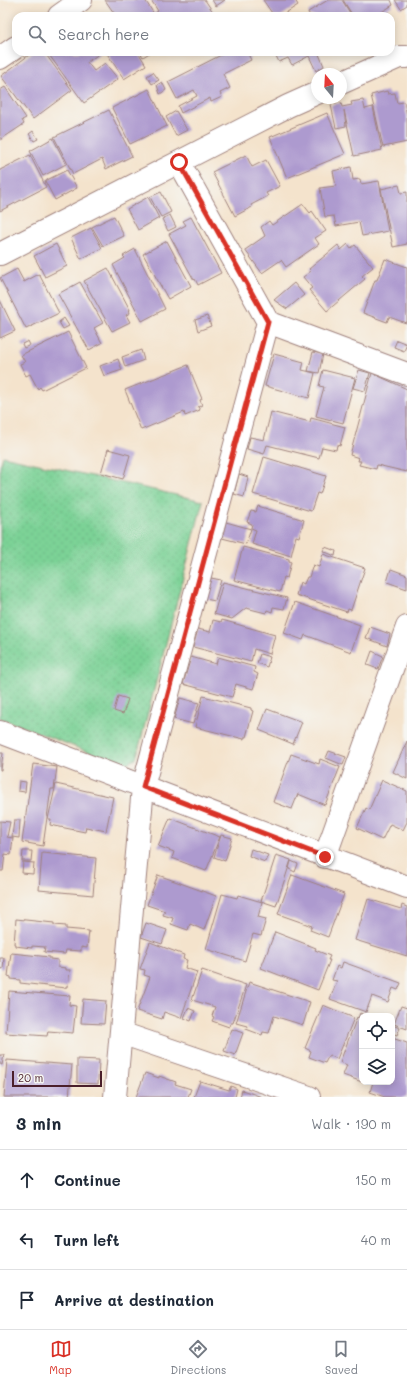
<!DOCTYPE html>
<html lang="en">
<head>
<meta charset="utf-8">
<style>
  body { margin:0; font-family:Mali,sans-serif; background:#f2f2f3; color:#1f2937 }
  .controls { position:absolute; right:12px; bottom:12px; display:grid; overflow:hidden; border-radius:8px; box-shadow:0 2px 10px #0003 }
  .controls button { width:36px; height:36px; display:grid; place-items:center; padding:0; border:0; border-bottom:1px solid #e0e1e3; background:#fff; color:#1f2937; font:20px sans-serif }
  .compass { position:absolute; left:311px; top:68px; width:36px; height:36px; border-radius:50%; background:#fff; box-shadow:0 2px 10px #0003; rotate:342deg }
  .scale { position:absolute; left:12px; bottom:10px; width:90px; box-sizing:border-box; padding-left:4px; border:2px solid #4a1f2b; border-top:0; font-size:11px; line-height:14px; white-space:nowrap; color:#4a1f2b; -webkit-text-stroke:3px #f6f6f2; paint-order:stroke }
  .stop { position:absolute; width:12px; height:12px; margin:-9px; border:3px solid #d93025; border-radius:50%; background:#fff }
  .stop.end { background:#d93025; border-color:#fff; box-shadow:0 1px 4px #0008 }
  .list { margin:0; padding:0; list-style:none }
  h2 { display:flex; justify-content:space-between; align-items:center; height:52px; margin:0; padding:0 16px; font-size:17px }
  h2 small { font-size:13px; font-weight:400; color:#747a83 }
  .list li { display:grid; grid-template-columns:26px 1fr auto; gap:12px; align-items:center; box-sizing:border-box; height:60px; padding:0 16px; border-top:1px solid #e0e1e3 }
  .list b { display:block; font-size:15px; white-space:nowrap }
  .list em { font-size:13px; font-style:normal; color:#747a83 }
  .icon { flex:none; width:22px; height:22px; fill:none; stroke:currentColor; stroke-width:2; stroke-linecap:round; stroke-linejoin:round }
  .map { position:relative; flex:none; width:407px; height:1097px; overflow:hidden }
  .search { position:absolute; background:#fff; box-shadow:0 2px 10px #0003; left:12px; right:12px; top:12px; height:44px; display:flex; align-items:center; gap:10px; box-sizing:border-box; padding:0 14px; border-radius:12px; color:#747a83; font-size:15px }
  .sheet { height:232px; background:#fff }
  nav { display:flex; justify-content:space-around; align-items:center; box-sizing:border-box; height:56px; border-top:1px solid #e0e1e3; background:#fff; font-size:11px; color:#747a83 }
  nav a { display:grid; justify-items:center; gap:2px }
  nav .on { color:#d93025 }
  .map>svg:first-child { display:block }
</style>
</head>
<body>
<div class="map">
<svg width="407" height="1097" viewBox="0 0 407 1097">
  <defs>
    <pattern id="park-dots" width="8" height="8" patternUnits="userSpaceOnUse"><rect width="8" height="8" fill="#7cd296"/><path d="M2 2h.1M6 6h.1" fill="none" stroke="#6db481" stroke-width="1.8" stroke-linecap="round"/></pattern>
  </defs>
  <rect width="100%" height="100%" fill="#f6f6f2"/>
  <filter id="ink" filterUnits="userSpaceOnUse"><feTurbulence type="fractalNoise" baseFrequency=".025" numOctaves="2"/><feDisplacementMap in="SourceGraphic" scale="8" xChannelSelector="R" yChannelSelector="G"/><feConvolveMatrix kernelMatrix="1 2 1 2 8 2 1 2 1" color-interpolation-filters="sRGB"/></filter>
  <filter id="wash" filterUnits="userSpaceOnUse"><feTurbulence type="fractalNoise" baseFrequency=".012" numOctaves="4" result="noise"/><feDisplacementMap in="SourceGraphic" scale="16" xChannelSelector="R" yChannelSelector="G"/><feGaussianBlur stdDeviation="0.9" result="paint"/><feColorMatrix in="noise" values="0 0 0 0 0 0 0 0 0 0 0 0 0 0 0 0 0 1.4 0 .05"/><feComposite in="paint" operator="in"/></filter>
  <g filter="url(#wash)">
    <rect width="100%" height="100%" fill="#f4e3cc"/>
    <path fill="url(#park-dots)" stroke="#637860" d="M3 456 203 501 136 759 122 765 0 718V466Z"/>
    <g id="blocks">
      <path fill="#ad9acf" d="M105 0H145L154 14 158 11 151 0H205L215 15 116 16Z
        M212 0H225L216 6Z
        M263 0H295L298 5 281 16H274Z
        M328 0H342L352 16H310L308 12Z
        M343 0H391L393 5 375 16H353Z
        M395 0H407V5L401 9Z
        M33 52H44L72 90 33 119 1 76Z
        M47 52H102L87 62 94 71 105 63 118 79 84 103Z
        M106 52H138L146 65 124 79Z
        M140 52H151L143 57Z
        M227 52H247L251 60 223 74 230 88 220 93 222 97 211 102 210 98 181 113 178 106 197 96 194 90 177 99 168 82Z
        M274 52H318L324 66 316 71 309 56 292 65 288 58 279 62Z
        M153 72 159 80 152 84 147 76Z
        M162 82 166 90 160 94 157 85Z
        M5 87 26 118 22 120 24 124 0 140V90Z
        M149 89 167 126 130 144 112 108Z
        M387 91 388 94 395 93 397 103 404 102 407 116V142L383 147 371 95Z
        M363 100 365 109 373 107 382 150 354 156 344 110 346 126 336 128 331 105 341 103 342 107 352 105 351 102Z
        M109 110 132 156 106 169 102 159 73 174 54 137Z
        M176 111 187 130 176 136 166 117Z
        M327 113 345 154 287 178 270 137Z
        M33 131 38 139 34 141 29 134Z
        M53 138 66 164 43 176 30 151Z
        M30 155 46 187 0 211V170Z
        M246 155 252 167 266 160 280 186 266 193 268 196 251 205 252 207 235 216 212 172Z
        M351 167 353 180 360 179 361 184 379 181 388 231 362 236 359 222 336 226 334 216 325 217 320 188 336 186 333 171Z
        M67 170 77 188 55 200 45 181Z
        M399 185 401 193 407 192V244L393 247 381 189Z
        M161 192 171 212 161 217 150 197Z
        M148 197 159 218 138 230 127 209Z
        M303 204 310 213 312 211 326 231 315 238 319 244 286 267 281 260 262 273 245 250 265 236 261 227 269 221 272 225Z
        M170 215 176 227 168 231 162 219Z
        M114 216 124 236 103 246 92 227Z
        M191 217 221 273 198 285 195 279 194 280 169 234 186 225 183 221Z
        M91 228 102 248 81 259 71 238Z
        M167 241 191 286 168 299 143 254Z
        M56 244 67 266 45 277 34 256Z
        M348 244 351 248 355 245 373 267 362 276 365 279 327 311 309 290 312 288 303 277 311 271 309 269 338 245 341 250Z
        M135 249 165 309 142 321 113 265 125 258 123 256Z
        M385 259 407 267V321L406 323 389 317 387 322 363 313 375 280H377Z
        M108 268 130 310 129 311 130 313 126 315 130 322 112 331 84 281Z
        M17 269 24 282 39 274 59 313 26 329 0 278Z
        M80 282 103 323 94 328 102 343 89 350 58 294Z
        M294 283 304 295 287 309 274 300Z
        M0 300 15 331 0 338Z
        M207 316 211 326 198 331 195 320Z
        M64 318 69 326 63 329 59 322Z
        M68 332 86 368 42 390 40 387 38 389 30 374 26 376 20 364 25 362 21 355Z
        M397 340 407 344 404 351 394 347Z
        M28 341 30 345 24 348 22 344Z
        M141 350 144 360 125 367 122 357Z
        M313 352 323 354 319 373 308 371Z
        M274 354 304 362 302 370 315 373 309 398 265 386Z
        M118 359 122 370 104 376 100 366Z
        M188 365 202 399 200 400 202 405 198 407 200 410 185 416 184 412 141 430 125 390Z
        M323 370 355 378 343 423 316 416 324 387 319 386Z
        M359 370 370 373 365 391 353 388Z
        M372 373 407 389V472L377 465 376 469 359 465 361 461H358L359 458 350 455Z
        M271 412 310 422 311 418 345 427 340 446 337 445 336 450 322 447 319 458 267 445 264 454 247 449 250 437 264 440Z
        M108 449 130 455 123 479 101 473Z
        M264 457 326 476 320 494 317 493 311 511 253 494Z
        M239 474 248 477 244 497 234 494Z
        M258 506 304 520 299 537 296 536 291 556 252 544 256 530 251 528 252 524 247 522 251 511 256 512Z
        M226 522 251 529 246 544 222 538Z
        M243 547 289 559V561L291 562 287 578 284 577 280 592 234 580Z
        M325 547 336 551 335 556 323 551Z
        M323 554 365 568 351 610 348 609 347 612 296 595 300 582 304 584 307 577H309L313 565 319 567Z
        M391 569 407 575V589L387 582Z
        M211 578 221 580 215 601 205 599Z
        M223 582 287 598 284 609 273 607 272 612 267 610 266 613 246 608 232 619 214 614Z
        M295 602 360 625 351 652 305 635 303 640 284 633Z
        M213 620 221 622 222 620 275 635 270 654 254 649 251 662 193 647 198 629 210 632Z
        M370 627 390 634 387 646 366 638Z
        M372 651 383 656 378 669 367 665Z
        M260 654 270 657 267 667 257 663Z
        M191 657 216 664 218 657 255 667 254 672 258 674 253 689 236 684 232 697 183 684Z
        M118 696 128 699 123 714 114 711Z
        M203 696 251 708V710L253 711 246 737H244V739L195 727Z
        M180 698 199 703 193 724 174 719Z
        M267 709 302 722 293 744 259 730Z
        M407 741V779L393 772Z
        M329 751 346 757 343 765 326 758Z
        M0 753H3L1 770H0Z
        M291 754 319 764 320 759 340 767 325 805 298 794 292 809 273 802Z
        M33 764 57 767 54 789H51L43 846 22 842Z
        M382 780 407 791V822L403 830 390 824 382 840 357 828 366 808 369 810Z
        M19 781 26 782 25 792 18 791Z
        M56 784 113 797 106 831 86 827 85 832 50 825 51 819H48Z
        M170 818 220 837 206 871 172 858 174 852 158 846Z
        M14 820H20L19 838 12 837Z
        M0 821 10 822 7 837 13 838 11 855 5 854 3 871H0Z
        M221 835 232 838 225 861 214 857Z
        M251 849 268 855 265 862 249 856Z
        M23 851H32L31 861H22Z
        M42 853 96 858 93 895 39 890Z
        M276 855 291 860 276 906 261 901Z
        M291 861 298 864 295 872 289 869Z
        M23 862 34 863 33 874 22 873Z
        M158 875 216 896 204 930 190 924 188 930 171 924 173 918 163 915 165 911 147 905Z
        M292 875 344 894 328 937 310 930 312 926 278 914Z
        M222 894 237 898 238 895 262 902 258 917 266 919 261 936 253 934 245 961 206 949Z
        M368 899 401 909 402 905 407 907V956L355 940Z
        M16 919 54 923V925L66 926V929L89 931 87 948 81 947V951L66 950 65 954 44 952 45 947 32 946V948L15 946V944H14Z
        M146 923 167 930 162 944 141 937Z
        M275 932 316 948 315 950 330 956 328 960H330L318 990 261 968Z
        M150 942 184 955 183 959 187 960 185 968 197 972 181 1018 164 1012 162 1019 137 1011 150 977 144 975 145 970 140 969Z
        M11 953 50 957V959L58 960V967L66 968V970H70L68 986H66V988L20 983V980L11 979V977L8 976Z
        M0 958H4L3 969 0 968Z
        M343 962 401 983 398 990 393 988 388 1002 372 996 366 1012 330 999 337 981 332 980 337 966 341 968Z
        M202 970 246 985 233 1023H231L229 1027 212 1021 214 1017 212 1016 215 1007 192 1000Z
        M249 982 310 1002 303 1025 274 1016 269 1033 263 1032 262 1035 246 1029 247 1026 236 1023Z
        M9 991 70 996 69 1005 76 1006 73 1033 48 1031 47 1036 6 1033Z
        M83 999 106 1001 104 1024 81 1023Z
        M323 1005 354 1018 337 1059 329 1055 325 1063 309 1057 311 1051 305 1048Z
        M401 1006 407 1008V1029L394 1024Z
        M188 1008 195 1011 191 1021 184 1018Z
        M360 1013 366 1016H362V1082L343 1075 347 1065 340 1062 357 1017 358 1018Z
        M392 1025 400 1028 397 1035 392 1033Z
        M232 1029 243 1033 235 1055 224 1051Z
        M392 1038 407 1043V1093L406 1097H385L370 1092 373 1082H392Z
        M0 1055H4L2 1065 0 1064Z
        M77 1059 99 1060 98 1084 77 1083Z
        M7 1060 72 1065 69 1097H4Z
        M145 1073 159 1078V1076L176 1082 175 1084 191 1089 188 1097H136Z
        M200 1081 229 1090 231 1086 237 1089 235 1097H194Z
        M242 1090 262 1097H240Z"/>
    </g>
  </g>
  <g filter="url(#ink)">
    <use href="#blocks" fill-opacity="0" stroke="#9f817c" stroke-width="1"/>
    <g fill="none" stroke-linecap="round" stroke-linejoin="round">
      <defs>
        <path id="street" d="M59 16 81 0
          M0 58 16 47
          M341 83 399 57H407
          M0 254 288 106 317 93
          M268 322 407 374
          M0 732 407 887
          M325 857 407 627
          M121 1033 309 1097
          M115 1097 143 787 268 322 179 162"/>
      </defs>
      <use href="#street" stroke="#9f817c" stroke-width="24"/>
      <use href="#street" stroke="#fff" stroke-width="22"/>
    </g>
  </g>
  <g fill="none" stroke-linecap="round" stroke-linejoin="round" filter="url(#ink)">
    <path stroke="#d93025" stroke-width="5" d="M179 162 268 322 143 787 325 857"/>
  </g>
</svg>
<div class="controls">
<button><svg class="icon" aria-label="locate" viewBox="0 0 24 24"><circle cx="12" cy="12" r="6"/><path d="M12 2v4M12 18v4M2 12h4M18 12h4"/></svg></button>
<button><svg class="icon" aria-label="layers" viewBox="0 0 24 24"><path d="M12 4l9 5-9 5-9-5zM3 14l9 5 9-5"/></svg></button>
</div>
<svg class="compass" viewBox="-18 -18 36 36"><path d="M0-13l5 13h-10z" fill="#e53935"/><path d="M0 13l5-13h-10z" fill="#747a83"/></svg>
<div class="scale">20 m</div>
<div class="stop" style="left:179px;top:162px"></div>
<div class="stop end" style="left:325px;top:857px"></div>
<div class="search"><svg class="icon" aria-label="search" viewBox="0 0 24 24"><circle cx="10" cy="10" r="6"/><path d="M15 15l6 6"/></svg>Search here</div>
</div>
<section class="sheet">
<h2>3 min<small>Walk · 190 m</small></h2>
<ul class="list">
<li><svg class="icon" aria-label="ahead" viewBox="0 0 24 24"><path d="M12 20V5M6 11l6-6 6 6"/></svg><div><b>Continue</b></div><em>150 m</em></li>
<li><svg class="icon" aria-label="left" viewBox="0 0 24 24"><path d="M17 20v-9H6M10 6l-5 5 5 5"/></svg><div><b>Turn left</b></div><em>40 m</em></li>
<li><svg class="icon" aria-label="arrive" viewBox="0 0 24 24"><path d="M6 21V4h12l-3 4 3 4H6"/></svg><div><b>Arrive at destination</b></div></li>
</ul>
</section>
<nav>
<a class="on"><svg class="icon" aria-label="map" viewBox="0 0 24 24"><path d="M3 6l6-2 6 2 6-2v14l-6 2-6-2-6 2zM9 4v14M15 6v14"/></svg>Map</a>
<a><svg class="icon" aria-label="directions" viewBox="0 0 24 24"><path d="M12 3l9 9-9 9-9-9zM9 14v-3h6M13 9l2 2-2 2"/></svg>Directions</a>
<a><svg class="icon" aria-label="saved" viewBox="0 0 24 24"><path d="M7 4h10v16l-5-4-5 4z"/></svg>Saved</a>
</nav>
</body>
</html>
